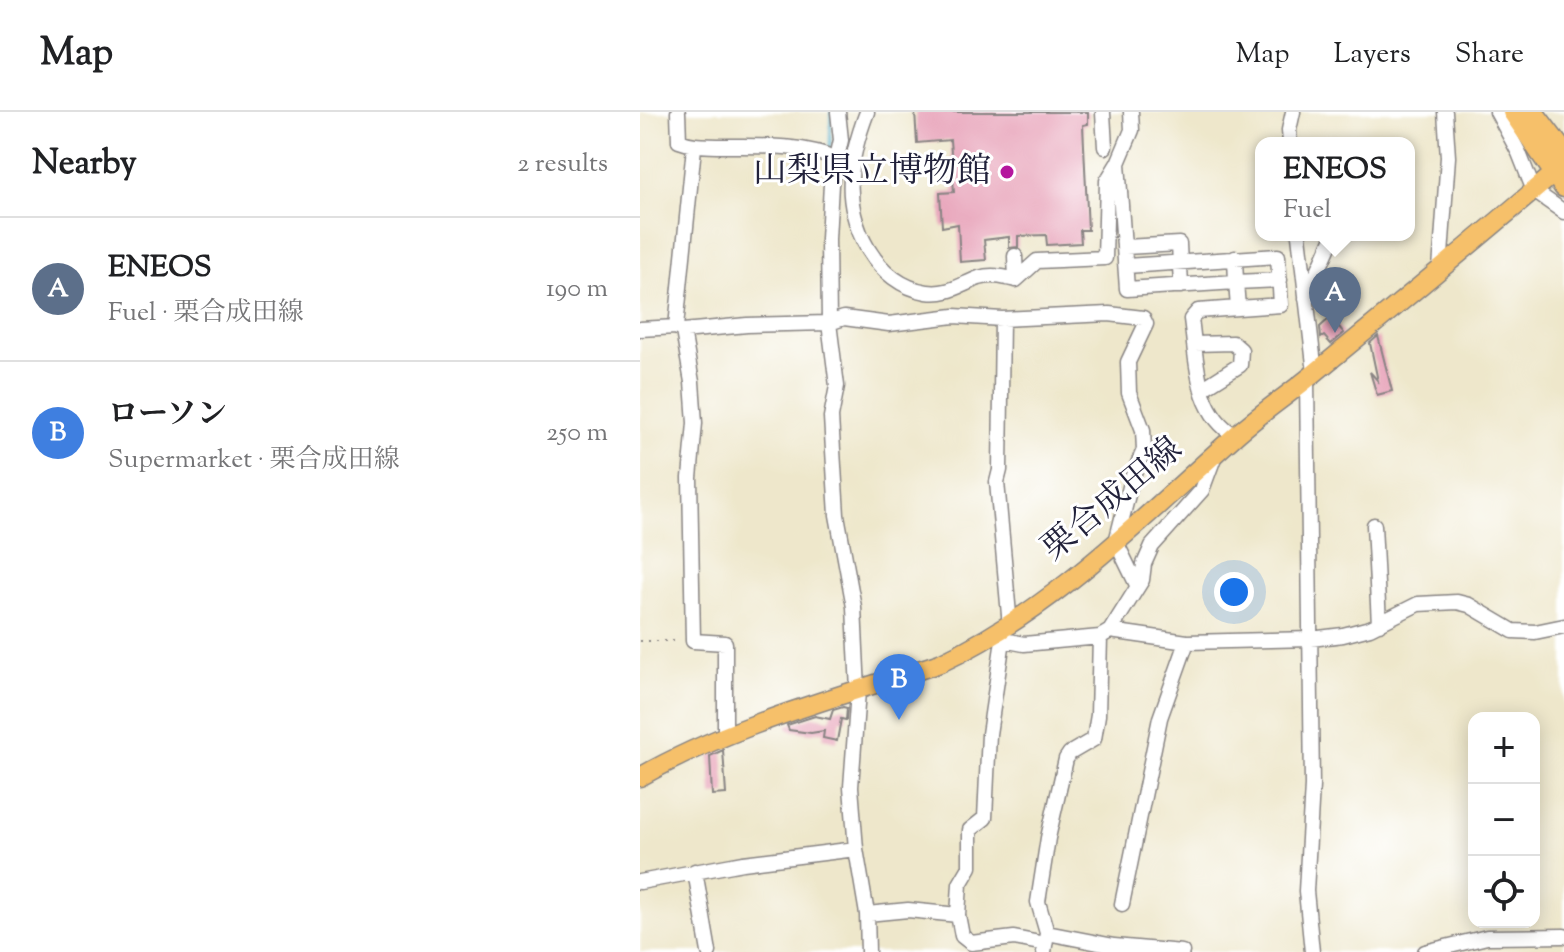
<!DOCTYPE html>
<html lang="en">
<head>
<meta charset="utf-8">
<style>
  body { margin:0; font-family:"Sorts Mill Goudy","Noto Serif JP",serif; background:#f6f6f6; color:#202124 }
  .controls { position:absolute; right:24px; bottom:24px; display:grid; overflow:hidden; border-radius:16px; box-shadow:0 4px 20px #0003 }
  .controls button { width:72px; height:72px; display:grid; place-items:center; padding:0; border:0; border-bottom:2px solid #e0e0e0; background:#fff; color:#202124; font:40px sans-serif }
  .you { position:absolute; left:594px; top:480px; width:28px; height:28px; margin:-20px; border:6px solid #fff; border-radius:50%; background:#1a73e8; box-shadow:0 0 0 12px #1a73e833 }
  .badge { display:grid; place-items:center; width:52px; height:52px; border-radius:50%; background:#b5179e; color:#fff; font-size:26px; font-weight:700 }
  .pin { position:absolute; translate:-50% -66px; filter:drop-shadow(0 2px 4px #0008) }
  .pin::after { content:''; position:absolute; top:42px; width:28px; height:24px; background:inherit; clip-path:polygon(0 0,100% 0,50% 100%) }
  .popup { position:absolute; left:615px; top:25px; width:160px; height:104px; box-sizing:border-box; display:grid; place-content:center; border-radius:16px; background:#fff; filter:drop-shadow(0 2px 6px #0005); font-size:26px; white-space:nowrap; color:#757577 }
  .popup b { font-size:30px; color:#202124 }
  .popup::after { content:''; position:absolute; left:50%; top:100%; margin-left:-16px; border:16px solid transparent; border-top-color:#fff }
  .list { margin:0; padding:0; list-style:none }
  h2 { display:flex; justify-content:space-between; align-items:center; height:104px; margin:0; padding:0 32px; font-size:34px }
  h2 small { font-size:26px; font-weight:400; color:#757577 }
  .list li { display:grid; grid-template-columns:52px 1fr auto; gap:24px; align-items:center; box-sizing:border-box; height:144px; padding:0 32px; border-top:2px solid #e0e0e0 }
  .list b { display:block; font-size:30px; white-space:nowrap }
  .list p { margin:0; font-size:26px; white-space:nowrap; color:#757577 }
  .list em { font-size:26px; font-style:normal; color:#757577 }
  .icon { flex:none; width:44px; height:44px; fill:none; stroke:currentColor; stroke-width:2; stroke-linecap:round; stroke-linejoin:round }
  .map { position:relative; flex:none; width:924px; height:840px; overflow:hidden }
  header { display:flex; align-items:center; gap:48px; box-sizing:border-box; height:112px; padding:0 40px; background:#fff; border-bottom:2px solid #e0e0e0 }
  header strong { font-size:38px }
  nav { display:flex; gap:44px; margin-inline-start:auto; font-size:28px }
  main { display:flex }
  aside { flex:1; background:#fff }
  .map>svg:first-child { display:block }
</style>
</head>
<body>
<header>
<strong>Map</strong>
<nav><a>Map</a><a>Layers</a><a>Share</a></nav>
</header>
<main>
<aside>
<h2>Nearby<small>2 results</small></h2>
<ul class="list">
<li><span class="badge" style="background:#5c6f8a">A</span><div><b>ENEOS</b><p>Fuel · 栗合成田線</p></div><em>190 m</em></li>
<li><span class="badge" style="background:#3f7fe0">B</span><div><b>ローソン</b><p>Supermarket · 栗合成田線</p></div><em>250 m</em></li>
</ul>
</aside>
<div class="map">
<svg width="924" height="840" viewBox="0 0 924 840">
  <rect width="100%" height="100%" fill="#fff"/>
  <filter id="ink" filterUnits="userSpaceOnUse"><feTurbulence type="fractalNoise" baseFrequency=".0125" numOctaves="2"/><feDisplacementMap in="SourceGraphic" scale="16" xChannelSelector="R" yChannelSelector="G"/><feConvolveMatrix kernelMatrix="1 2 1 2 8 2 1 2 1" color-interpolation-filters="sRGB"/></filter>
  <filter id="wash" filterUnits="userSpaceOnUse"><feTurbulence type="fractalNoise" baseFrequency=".006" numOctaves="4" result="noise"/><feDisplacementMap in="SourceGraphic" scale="32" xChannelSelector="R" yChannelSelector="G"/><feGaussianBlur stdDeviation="1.8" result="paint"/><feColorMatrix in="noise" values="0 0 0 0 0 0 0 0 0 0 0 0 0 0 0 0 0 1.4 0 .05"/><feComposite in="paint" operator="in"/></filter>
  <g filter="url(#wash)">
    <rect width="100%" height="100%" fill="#eee7cb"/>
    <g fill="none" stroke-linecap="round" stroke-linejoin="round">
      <path stroke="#51b2d0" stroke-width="3" d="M190 38 191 0"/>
    </g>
    <g id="blocks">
      <path fill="#e7a0b7" d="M275 0H448V12L443 13 448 118H440L441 131 407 133 406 123 378 124V135L369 136V125L344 128 346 148 320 150 318 112 302 115 300 81 314 80 310 28 277 31Z
        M691 205 704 221 691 232 684 224 681 226 680 215Z
        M738 224 752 279 737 283 730 260 738 269 730 231Z
        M203 595 207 596 206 608 201 607 197 629 183 626 184 619 171 621 149 618 147 613 175 604 190 607 193 598Z
        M83 638 86 682 72 683 70 644Z"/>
    </g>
  </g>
  <g filter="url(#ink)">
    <use href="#blocks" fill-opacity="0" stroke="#888483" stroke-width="2"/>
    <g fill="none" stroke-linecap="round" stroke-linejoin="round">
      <defs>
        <path id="minor" d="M38 0 39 29C55 35 66 33 83 34 120 34 164 32 197 47
          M198 0 201 28 191 72 188 127 189 211 197 274 191 305 192 322 197 403 214 495 218 579 211 675 216 737 227 802 228 840
          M227 0C219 21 212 43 211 66 207 113 236 172 287 180 308 183 320 173 339 166 352 162 363 165 376 168
          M491 0 492 18 478 51 487 177 596 170 598 196 558 199 551 207C557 248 555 301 596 324
          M857 0 879 41 894 79 924 100
          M463 1 465 35
          M650 31 649 18 653 0
          M659 123 675 261
          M485 135 539 132 541 174
          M375 144 376 168
          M595 146 596 170 640 168
          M486 154 638 144 641 193 598 196
          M800 157 808 45 805 0
          M376 168 397 149 465 146 467 69 478 51
          M666 186 694 123
          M362 207 360 358 357 370 370 514
          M36 215 54 35
          M0 217 36 215 43 219 107 213 189 211 204 206 249 212 314 204 362 207 469 202 503 206 506 212 488 250 489 281 503 318 504 338 493 363 476 430 497 473
          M43 219 52 270 55 311 50 366 53 529 85 531V623
          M554 232 593 231 601 238 600 253 562 277
          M667 268 672 674 666 779 672 840
          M734 413 739 512
          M470 519 547 530 671 527 703 523 730 516 778 492 817 490 829 493 873 519 895 520 924 514
          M55 759 69 840
          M0 770 103 751 216 737
          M482 792 520 606 547 530
          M227 802 268 798 318 803 322 824 331 831 374 826 405 832
          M318 803 320 772 330 755V718L345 706 349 622 363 528 384 532 460 525
          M407 821 474 834 542 840
          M404 840 407 821 398 790 408 726 426 647 430 641 454 627 458 603 460 525 470 519 502 468 504 452 512 434 562 378 575 343
          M785 840 847 825 924 824"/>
        <path id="major" d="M0 665C93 612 199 585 300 551 414 498 503 405 596 323 622 300 651 281 677 259 760 191 842 123 924 53"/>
        <path id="highway" d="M873 0 924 75
          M893 0 924 41"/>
      </defs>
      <use href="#minor" stroke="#888483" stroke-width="17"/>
      <use href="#major" stroke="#888483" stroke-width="21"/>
      <use href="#highway" stroke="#888483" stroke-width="23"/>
      <path stroke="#888483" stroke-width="2" stroke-dasharray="2 6" stroke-linecap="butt" d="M0 529H40"/>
      <use href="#minor" stroke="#fff" stroke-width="14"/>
      <use href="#major" stroke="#f6c06b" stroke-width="18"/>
      <use href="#highway" stroke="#f6c06b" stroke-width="20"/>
    </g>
  </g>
  <circle fill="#b5179e" stroke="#fff" stroke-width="3" cx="367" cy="60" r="8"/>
  <g text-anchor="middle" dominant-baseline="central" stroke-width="6" stroke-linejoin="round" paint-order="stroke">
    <g font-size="34" fill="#22223b" stroke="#fff" text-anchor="end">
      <text x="351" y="60">山梨県立博物館</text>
    </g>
    <g font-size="34" fill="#22223b" stroke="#fff">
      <text transform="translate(473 388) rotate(-40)">栗合成田線</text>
    </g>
  </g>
</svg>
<div class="controls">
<button>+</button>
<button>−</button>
<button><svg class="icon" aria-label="locate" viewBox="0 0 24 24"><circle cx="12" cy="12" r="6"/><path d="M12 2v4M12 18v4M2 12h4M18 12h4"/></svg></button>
</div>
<div class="you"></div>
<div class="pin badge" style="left:695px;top:221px;background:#5c6f8a">A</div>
<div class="popup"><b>ENEOS</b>Fuel</div>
<div class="pin badge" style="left:259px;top:608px;background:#3f7fe0">B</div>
</div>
</main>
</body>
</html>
